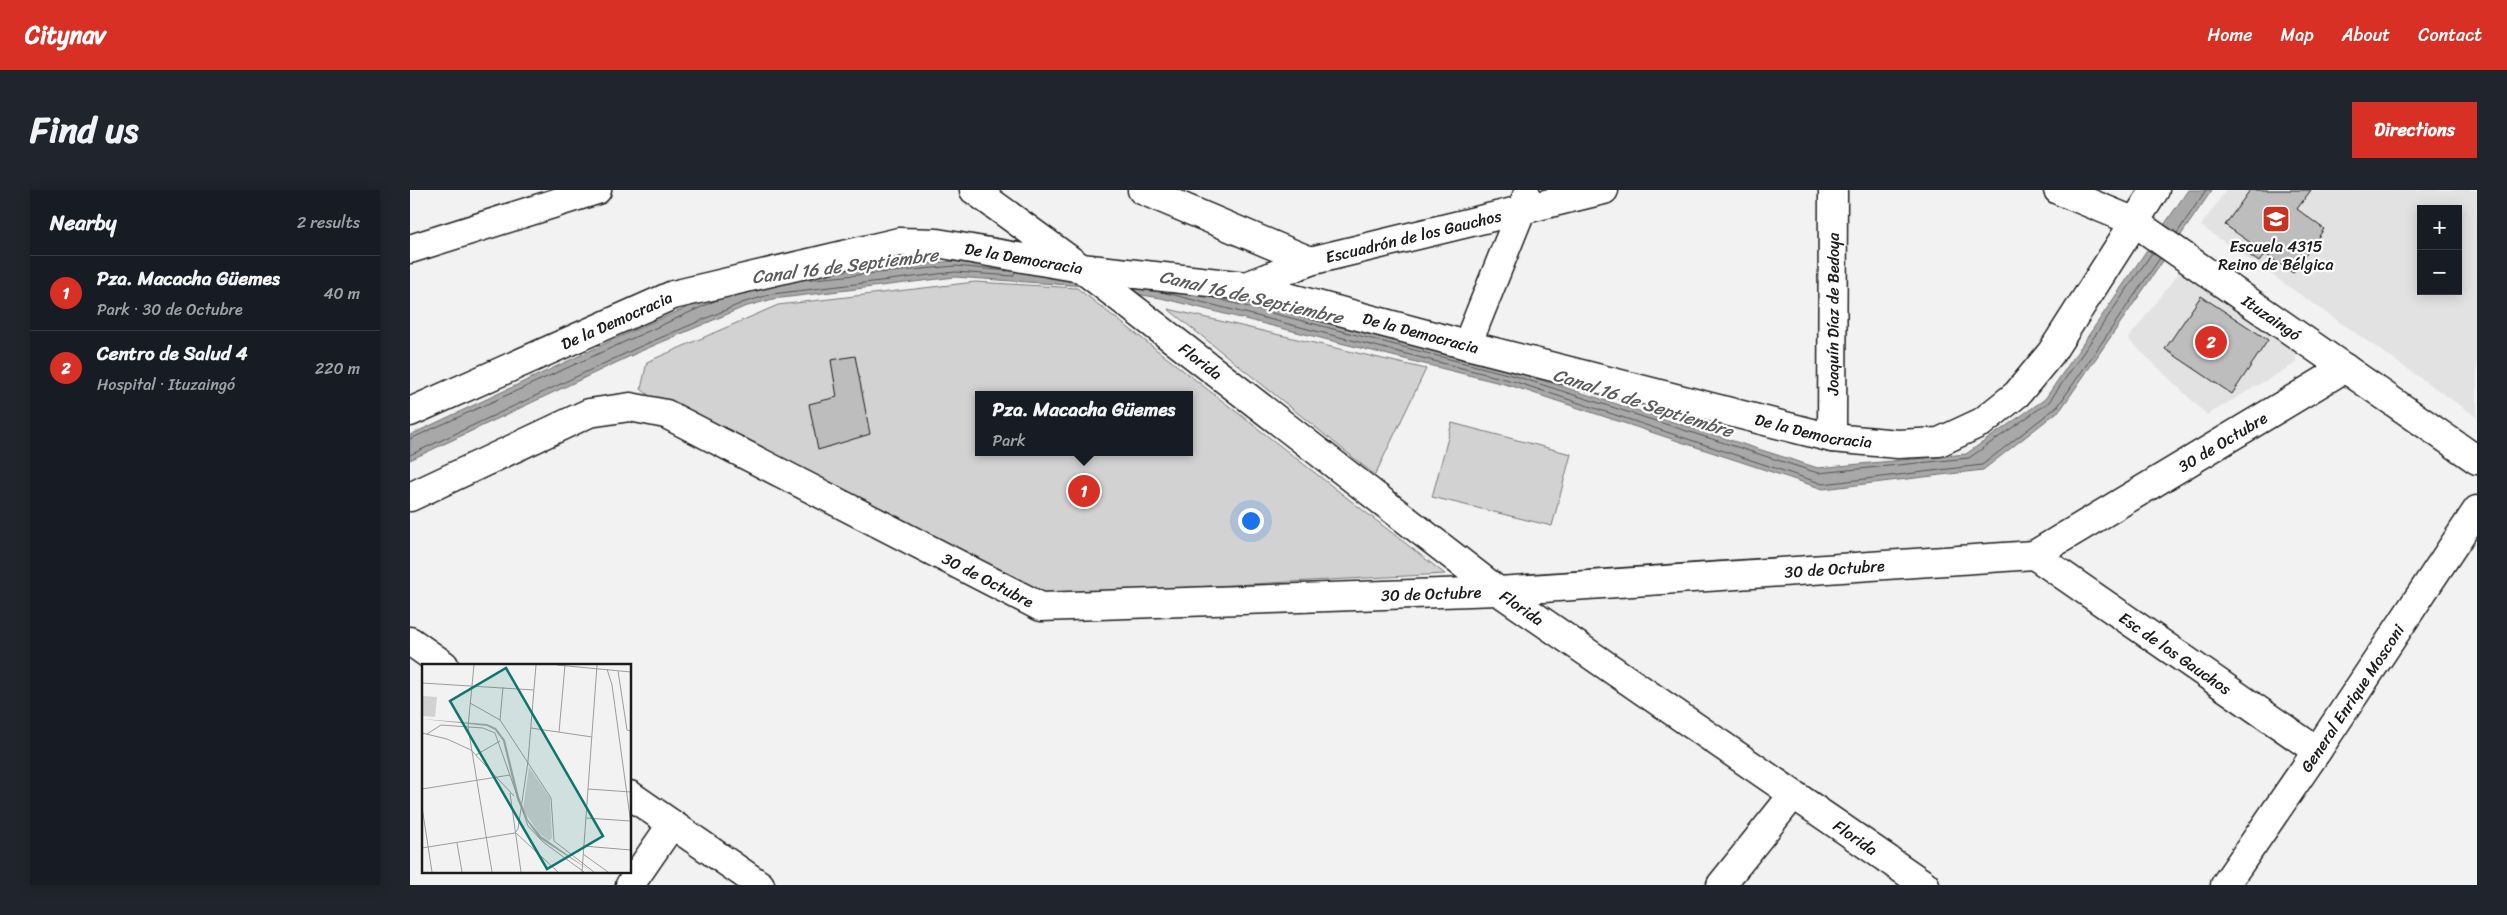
<!DOCTYPE html>
<html lang="en">
<head>
<meta charset="utf-8">
<style>
  body { margin:0; font-family:Sriracha,sans-serif; background:#20242c; color:#f1f3f6 }
  .controls { position:absolute; right:15px; top:15px; display:grid; overflow:hidden; border-radius:0px; box-shadow:0 2px 12px #0003 }
  .controls button { width:45px; height:45px; display:grid; place-items:center; padding:0; border:0; border-bottom:1px solid #363941; background:#171b24; color:#f1f3f6; font:25px sans-serif }
  .you { position:absolute; left:840px; top:330px; width:18px; height:18px; margin:-12px; border:4px solid #fff; border-radius:50%; background:#1a73e8; box-shadow:0 0 0 8px #1a73e833 }
  .badge { display:grid; place-items:center; width:32px; height:32px; border-radius:50%; background:#d93025; color:#fff; font-size:16px; font-weight:700 }
  .pin { position:absolute; translate:-50% -50%; border:2px solid #fff; box-shadow:0 1px 5px #0006 }
  .popup { position:absolute; left:565px; top:201px; width:218px; height:65px; box-sizing:border-box; display:grid; place-content:center; border-radius:0px; background:#171b24; filter:drop-shadow(0 1px 4px #0005); font-size:16px; white-space:nowrap; color:#9ea1a6 }
  .popup b { font-size:19px; color:#f1f3f6 }
  .popup::after { content:''; position:absolute; left:50%; top:100%; margin-left:-10px; border:10px solid transparent; border-top-color:#171b24 }
  .list { margin:0; padding:0; list-style:none }
  h2 { display:flex; justify-content:space-between; align-items:center; height:65px; margin:0; padding:0 20px; font-size:21px }
  h2 small { font-size:16px; font-weight:400; color:#9ea1a6 }
  .list li { display:grid; grid-template-columns:32px 1fr auto; gap:15px; align-items:center; box-sizing:border-box; height:75px; padding:0 20px; border-top:1px solid #363941 }
  .list b { display:block; font-size:19px; white-space:nowrap }
  .list p { margin:0; font-size:16px; white-space:nowrap; color:#9ea1a6 }
  .list em { font-size:16px; font-style:normal; color:#9ea1a6 }
  .map { position:relative; flex:none; width:2067px; height:695px; overflow:hidden; border-radius:0px }
  header { display:flex; align-items:center; gap:30px; box-sizing:border-box; height:70px; padding:0 25px; background:#d93025; color:#fff }
  header strong { font-size:24px }
  nav { display:flex; gap:28px; margin-inline-start:auto; font-size:18px }
  .intro { display:flex; align-items:center; justify-content:space-between; box-sizing:border-box; height:120px; padding:0 30px }
  h1 { margin:0; font-size:35px }
  .button { padding:12px 22px; border-radius:0px; background:#d93025; color:#fff; font-size:18px; font-weight:700 }
  main { display:flex; gap:30px; padding:0 30px }
  aside { flex:1; background:#171b24; border-radius:0px; box-shadow:0 2px 12px #0003 }
  .map>svg:first-child { display:block }
</style>
</head>
<body>
<header>
<strong>Citynav</strong>
<nav><a>Home</a><a>Map</a><a>About</a><a>Contact</a></nav>
</header>
<div class="intro"><h1>Find us</h1><a class="button">Directions</a></div>
<main>
<aside>
<h2>Nearby<small>2 results</small></h2>
<ul class="list">
<li><span class="badge">1</span><div><b>Pza. Macacha Güemes</b><p>Park · 30 de Octubre</p></div><em>40 m</em></li>
<li><span class="badge">2</span><div><b>Centro de Salud 4</b><p>Hospital · Ituzaingó</p></div><em>220 m</em></li>
</ul>
</aside>
<div class="map">
<svg width="2067" height="695" viewBox="0 0 2067 695">
  <rect width="100%" height="100%" fill="#f2f2f2"/>
  <filter id="ink" filterUnits="userSpaceOnUse"><feTurbulence type="fractalNoise" baseFrequency=".02" numOctaves="2"/><feDisplacementMap in="SourceGraphic" scale="10" xChannelSelector="R" yChannelSelector="G"/><feConvolveMatrix kernelMatrix="1 2 1 2 8 2 1 2 1" color-interpolation-filters="sRGB"/></filter>
  <g filter="url(#ink)">
    <path fill="#e2e2e2" fill-rule="evenodd" d="M1816 0H2067V227L1791 36ZM2011 19H2048V101H2011Z
      M1773 77 1885 156 1886 173 1797 225 1718 149Z"/>
    <path fill="#d2d2d2" stroke="#777" fill-rule="evenodd" d="M565 92 667 98 1035 384 666 403 638 409 253 217 231 199 237 172 368 115ZM569 205H779V262H569Z
      M758 119 1016 179 965 285Z
      M1042 233 1161 264 1142 336 1022 307Z"/>
    <path fill="#a8a8a8" stroke="#707070" d="M1778 0H1802L1651 219 1573 280 1413 299 1102 196 751 108 674 96 545 87 363 109 334 117 231 161 0 270V245L220 142 327 96 349 89 545 71 667 82 802 102 1106 182 1408 278 1556 264 1635 209Z"/>
    <g fill="none" stroke-linecap="round" stroke-linejoin="round">
      <path stroke="#545454" stroke-width="1" d="M1767 43 1796 0
        M392 90 545 76 598 81
        M752 102 1103 191 1413 294 1572 275 1648 216 1750 68
        M800 107 1105 186 1408 283 1559 268 1639 212 1742 63
        M0 249 307 110
        M0 265 229 157 332 113 362 104 545 82 603 86 605 82"/>
    </g>
    <path fill="#bdbdbd" stroke="#1c1c1c" d="M1840 0H1901L1887 19 1914 39 1883 83 1855 64 1849 72 1835 62 1841 53 1815 35Z
      M1791 106 1858 150 1822 204 1755 159Z
      M445 166 460 244 408 260 399 214 427 207 421 170Z"/>
    <g fill="none" stroke-linecap="round" stroke-linejoin="round">
      <defs>
        <g id="minor">
          <path d="M732 0 900 71"/>
          <path id="s1" d="M1648 0 1723 31 2067 270"/>
          <path d="M0 59 187 0"/>
          <path id="s2" d="M836 96 900 71 1194 0"/>
          <path d="M1057 155 1117 6"/>
          <path id="s3" d="M0 222 263 105 489 52 527 53 671 78 836 96 1057 155 1422 248 1488 254 1529 252 1572 232 1607 204 1641 163 1745 0"/>
          <path id="s4" d="M1422 248 1423 0"/>
          <path id="s5" d="M0 307 179 223 220 217 256 224 631 417 1088 401 1624 365 1935 178"/>
          <path id="s6" d="M1624 365 1907 561"/>
          <path d="M220 695 262 634"/>
          <path d="M1311 695 1383 605"/>
          <path id="s7" d="M1815 695 1907 561 2067 320"/>
        </g>
        <g id="tertiary">
          <path id="s8" d="M564 0 671 78 1088 401 1515 695"/>
          <path d="M0 451 34 475"/>
          <path d="M220 605 350 695"/>
        </g>
      </defs>
      <use href="#minor" stroke="#1c1c1c" stroke-width="31"/>
      <use href="#tertiary" stroke="#1c1c1c" stroke-width="31"/>
      <use href="#minor" stroke="#fff" stroke-width="28"/>
      <use href="#tertiary" stroke="#fff" stroke-width="28"/>
    </g>
  </g>
  <defs>
    <symbol id="school-square" viewBox="-11 -11 22 22"><rect x="-9" y="-9" width="18" height="18" rx="4" fill="#c8321e" stroke="#fff"/><path d="M0-5L7-2L0 1L-7-2ZM-4 1L0 2.5L4 1V4Q0 6-4 4Z" fill="#fff"/></symbol>
  </defs>
  <g fill-rule="evenodd">
    <use href="#school-square" x="1850" y="13" width="32" height="32"/>
  </g>
  <g text-anchor="middle" dominant-baseline="central" stroke-width="4.5" stroke-linejoin="round" paint-order="stroke">
    <g font-size="16" fill="#1c1c1c" stroke="#fff">
      <text stroke="none"><textPath href="#s2" startOffset="175">Escuadrón de los Gauchos</textPath></text>
      <text stroke="none"><textPath href="#s3" startOffset="646">De la Democracia</textPath></text>
      <text stroke="none"><textPath href="#s4" startOffset="124">Joaquín Díaz de Bedoya</textPath></text>
      <text stroke="none"><textPath href="#s1" startOffset="250">Ituzaingó</textPath></text>
      <text stroke="none"><textPath href="#s3" startOffset="226">De la Democracia</textPath></text>
      <text stroke="none"><textPath href="#s3" startOffset="1051">De la Democracia</textPath></text>
      <text stroke="none"><textPath href="#s8" startOffset="284">Florida</textPath></text>
      <text stroke="none"><textPath href="#s3" startOffset="1456">De la Democracia</textPath></text>
      <text stroke="none"><textPath href="#s5" startOffset="1912">30 de Octubre</textPath></text>
      <text stroke="none"><textPath href="#s5" startOffset="1492">30 de Octubre</textPath></text>
      <text stroke="none"><textPath href="#s5" startOffset="638">30 de Octubre</textPath></text>
      <text stroke="none"><textPath href="#s5" startOffset="1088">30 de Octubre</textPath></text>
      <text stroke="none"><textPath href="#s8" startOffset="689">Florida</textPath></text>
      <text stroke="none"><textPath href="#s6" startOffset="172">Esc de los Gauchos</textPath></text>
      <text stroke="none"><textPath href="#s7" startOffset="226">General Enrique Mosconi</textPath></text>
      <text stroke="none"><textPath href="#s8" startOffset="1094">Florida</textPath></text>
    </g>
    <g font-size="16" fill="#1c1c1c" stroke="#fff">
      <text x="1866" y="56">Escuela 4315<tspan x="1866" dy="18">Reino de Bélgica</tspan></text>
    </g>
    <g font-size="18" font-style="italic" fill="#5b5b5b" stroke="#fff">
      <text transform="translate(435 76) rotate(-7)">Canal 16 de Septiembre</text>
      <text transform="translate(841 107) rotate(13)">Canal 16 de Septiembre</text>
      <text transform="translate(1233 213) rotate(18)">Canal 16 de Septiembre</text>
    </g>
  </g>
  <g transform="translate(12 474)">
    <rect width="209" height="209" fill="#f2f2f2"/>
    <path d="M1 32 15 33 13 53 0 52ZM107 103 128 134 130 174 127 177 117 169 101 146Z" fill="#d2d2d2"/>
    <path d="M0 55 65 60 74 64 83 76 97 133 106 156 119 172 170 208 117 174 105 157 95 135 81 77 73 66 65 62Z" fill="#a8a8a8"/>
    <path fill="none" stroke="#9c9c9c" stroke-width="1" d="M52 1 46 63 70 208M135 1 209 8M185 5 190 21 209 160M196 7 205 66 209 67M0 19 112 26M48 39 78 56 129 134 132 177 172 208M78 56 81 23M109 64 170 73M137 68 143 1M0 69 25 75 49 86 92 132M5 70 19 61 61 64 73 69 106 162 121 178 162 208M54 91 78 77M0 125 88 111M166 125 209 128M88 129 99 208M0 143 10 208M164 154 208 157M94 169 136 208M35 179 40 208M161 182 209 186M0 184 93 169 96 165 106 97 114 1M161 190 186 208M160 208 175 1"/>
    <path fill="#0f766e" fill-opacity="0.15" stroke="#0f766e" stroke-width="2.5" d="M84 4 181 172 125 205 28 37Z"/>
    <rect width="209" height="209" fill="none" stroke="#1c1c1c" stroke-width="2.5"/>
  </g>
</svg>
<div class="controls">
<button>+</button>
<button>−</button>
</div>
<div class="you"></div>
<div class="pin badge" style="left:674px;top:301px">1</div>
<div class="popup"><b>Pza. Macacha Güemes</b>Park</div>
<div class="pin badge" style="left:1801px;top:152px">2</div>
</div>
</main>
</body>
</html>
